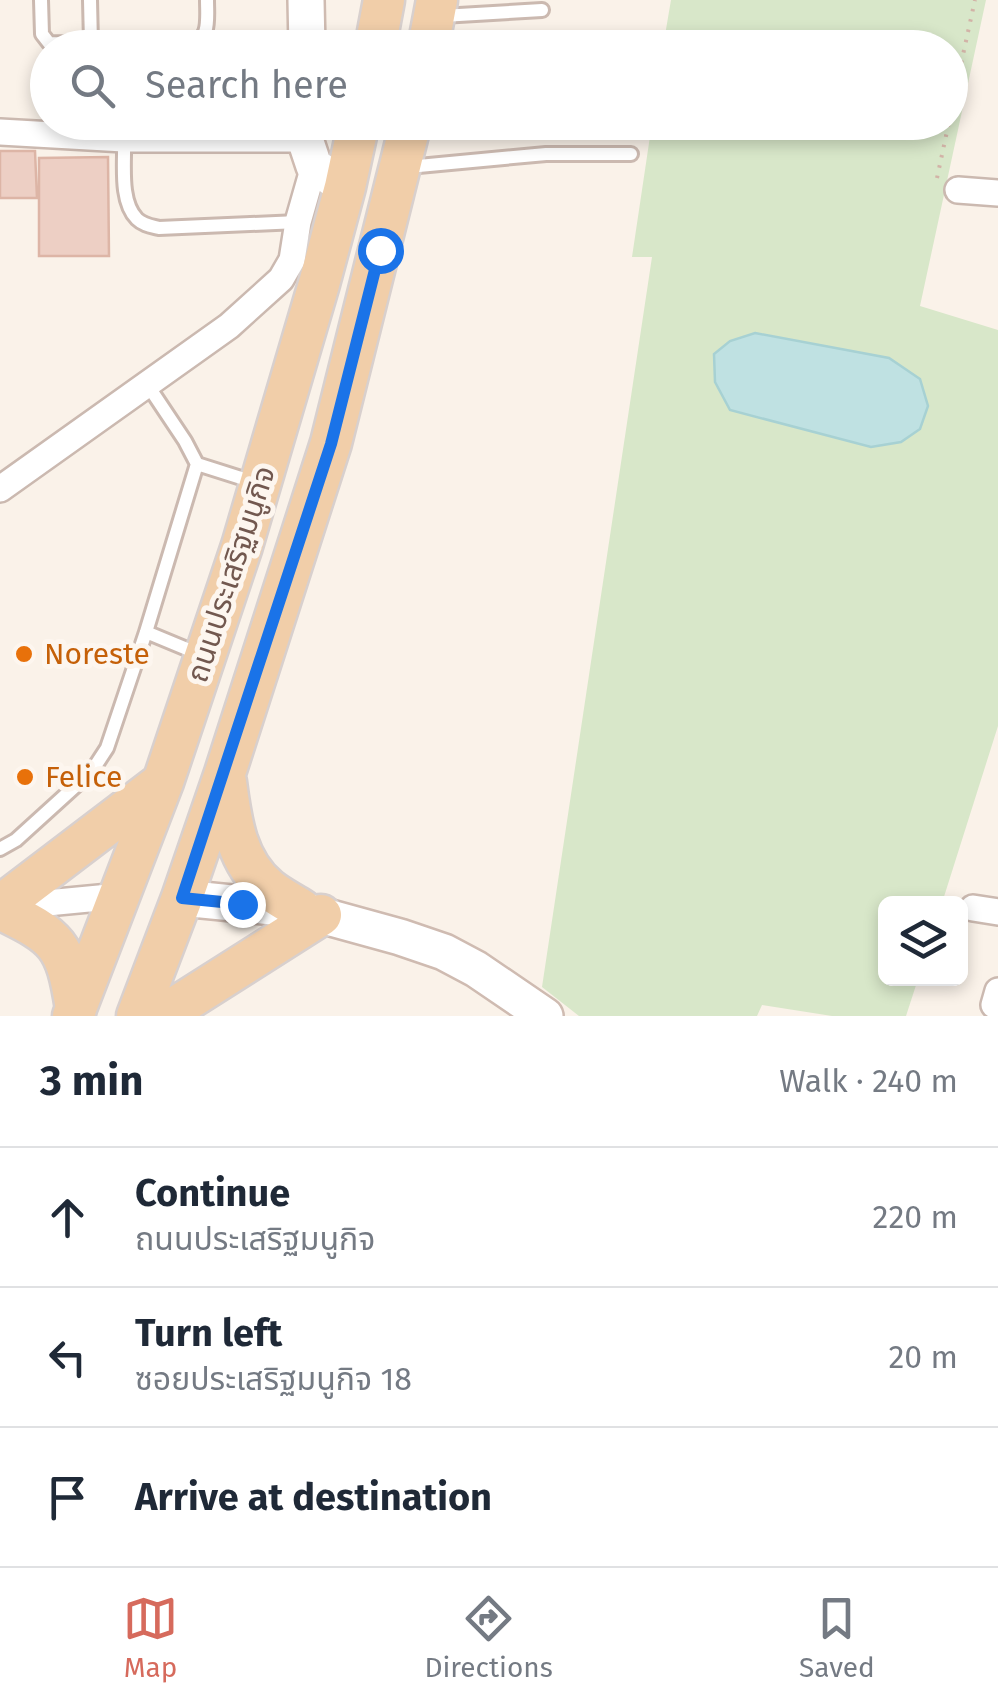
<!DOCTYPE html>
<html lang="en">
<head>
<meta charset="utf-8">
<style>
  body { margin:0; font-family:"Fira Sans","Noto Sans Thai",sans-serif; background:#f2f2f3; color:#1f2937 }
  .controls { position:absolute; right:30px; bottom:30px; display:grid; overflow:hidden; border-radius:15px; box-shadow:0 5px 15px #0003 }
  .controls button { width:90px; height:90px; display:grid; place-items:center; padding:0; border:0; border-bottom:2px solid #e0e1e3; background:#fff; color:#1f2937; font:50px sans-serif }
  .stop { position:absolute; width:30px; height:30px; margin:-22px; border:8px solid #1a73e8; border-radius:50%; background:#fff }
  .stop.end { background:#1a73e8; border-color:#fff; box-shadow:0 2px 10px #0008 }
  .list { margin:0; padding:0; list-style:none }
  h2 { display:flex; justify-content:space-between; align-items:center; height:130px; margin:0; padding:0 40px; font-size:42px }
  h2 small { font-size:32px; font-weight:400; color:#747a83 }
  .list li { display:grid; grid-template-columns:65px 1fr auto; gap:30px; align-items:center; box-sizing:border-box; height:140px; padding:0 40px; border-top:2px solid #e0e1e3 }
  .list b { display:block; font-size:38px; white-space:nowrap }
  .list p { margin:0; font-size:32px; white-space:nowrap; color:#747a83 }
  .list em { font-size:32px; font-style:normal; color:#747a83 }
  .icon { flex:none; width:55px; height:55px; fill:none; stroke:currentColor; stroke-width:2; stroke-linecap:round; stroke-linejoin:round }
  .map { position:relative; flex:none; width:998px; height:1016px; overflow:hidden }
  .search { position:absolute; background:#fff; box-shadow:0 5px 15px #0003; left:30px; right:30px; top:30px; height:110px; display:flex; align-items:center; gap:25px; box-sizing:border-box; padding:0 35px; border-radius:55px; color:#747a83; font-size:38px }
  .sheet { height:550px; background:#fff }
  nav { display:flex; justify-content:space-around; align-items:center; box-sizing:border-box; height:140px; border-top:2px solid #e0e1e3; background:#fff; font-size:28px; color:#747a83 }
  nav a { display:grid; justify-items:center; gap:5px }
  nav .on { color:#d66a5c }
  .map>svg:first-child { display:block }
</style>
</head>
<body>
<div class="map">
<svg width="998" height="1016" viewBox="0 0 998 1016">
  <rect width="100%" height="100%" fill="#faf2e9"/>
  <path fill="#d8e7c9" d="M671 0H986L920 306 998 330V726L942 903 886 904V978L918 979 906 1016H832L762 1005 757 1016H579L542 987 652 257H632L652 123 950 122V48L663 47Z"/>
  <path fill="#bfe1e2" stroke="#a7d1d3" stroke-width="2.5" d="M755 333 889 358 920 379 928 406 920 429 901 442 871 447 730 410 715 382 714 354 730 341Z"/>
  <path fill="#edcfc4" stroke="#ddb5a6" stroke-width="2.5" d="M62 122H163V133L62 134Z
    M0 151H35L37 198H0Z
    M108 157 109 256H39V158Z"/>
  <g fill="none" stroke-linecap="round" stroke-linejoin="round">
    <defs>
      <path id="lane" d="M41 0 42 34 49 43 189 46C211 40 207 19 207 0
        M90 0 91 43
        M442 16 542 10
        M124 139C125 162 119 201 137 219 143 225 151 226 159 228L298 222
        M408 167 546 154H631
        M197 464 257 483
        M146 632 199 654
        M0 849 16 840 92 771 107 748 146 632 197 464 185 441 147 384"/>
      <path id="street" d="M0 132 124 139H305
        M958 190 998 193
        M0 489 229 326 281 279 292 260 298 222 314 166
        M5 907 120 896
        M973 908 998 912
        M994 1005 998 991"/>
      <path id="secondary" d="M306 0 307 48
        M306 122 305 139 314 166 345 187
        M182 898 302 910 400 937 444 952 476 969 545 1016"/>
      <path id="primary" d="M375 48 384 0
        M428 48 437 0
        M226 782C231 821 236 862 269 889 279 897 291 903 302 910
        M0 906 163 782
        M0 909C58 937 66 944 76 1009
        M73 1016 163 782 242 546 319 284 345 187 359 122
        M137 1016 182 898 225 773 331 443 411 122
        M162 1016 321 915"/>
    </defs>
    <use href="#lane" stroke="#cbb9b0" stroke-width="18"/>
    <use href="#street" stroke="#cbb9b0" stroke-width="30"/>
    <use href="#secondary" stroke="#cfbbb1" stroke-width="40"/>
    <use href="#primary" stroke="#d8d0ce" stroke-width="45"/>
    <path stroke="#d2b3a7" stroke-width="4" stroke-dasharray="2.5 8" stroke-linecap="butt" d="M950 114 975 0
      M937 178 949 122"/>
    <use href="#lane" stroke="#fff" stroke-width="12"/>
    <use href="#street" stroke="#fff" stroke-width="25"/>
    <use href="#secondary" stroke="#fff" stroke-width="35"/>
    <use href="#primary" stroke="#f1cea9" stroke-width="40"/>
  </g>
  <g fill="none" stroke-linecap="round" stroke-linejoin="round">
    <path stroke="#1a73e8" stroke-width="12" d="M242 904 182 898 331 444 380 250"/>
  </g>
  <g fill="#e8710a" stroke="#fdf6ef" stroke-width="4">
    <circle cx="24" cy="654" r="10"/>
    <circle cx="25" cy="777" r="10"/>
  </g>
  <g text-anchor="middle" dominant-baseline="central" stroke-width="10" stroke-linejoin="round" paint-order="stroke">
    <g font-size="30" fill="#72584f" stroke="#fdf6ef">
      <text transform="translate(231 574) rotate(-72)">ถนนประเสริฐมนูกิจ</text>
    </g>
    <g font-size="30" fill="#c56008" stroke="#fdf6ef" text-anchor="start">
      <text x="44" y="654">Noreste</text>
      <text x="45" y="777">Felice</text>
    </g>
  </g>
</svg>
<div class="controls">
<button><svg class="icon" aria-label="layers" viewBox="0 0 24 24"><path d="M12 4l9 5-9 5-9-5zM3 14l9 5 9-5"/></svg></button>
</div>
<div class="stop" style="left:380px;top:250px"></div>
<div class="stop end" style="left:242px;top:904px"></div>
<div class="search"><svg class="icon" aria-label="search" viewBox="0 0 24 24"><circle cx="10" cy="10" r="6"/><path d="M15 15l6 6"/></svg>Search here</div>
</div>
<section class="sheet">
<h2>3 min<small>Walk · 240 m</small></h2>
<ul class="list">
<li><svg class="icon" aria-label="ahead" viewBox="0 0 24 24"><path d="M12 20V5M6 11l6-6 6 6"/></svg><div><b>Continue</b><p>ถนนประเสริฐมนูกิจ</p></div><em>220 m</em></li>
<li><svg class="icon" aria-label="left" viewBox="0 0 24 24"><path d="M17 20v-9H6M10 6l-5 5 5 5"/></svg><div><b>Turn left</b><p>ซอยประเสริฐมนูกิจ 18</p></div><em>20 m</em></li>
<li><svg class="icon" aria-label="arrive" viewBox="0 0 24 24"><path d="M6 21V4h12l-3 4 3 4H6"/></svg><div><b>Arrive at destination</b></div></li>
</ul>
</section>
<nav>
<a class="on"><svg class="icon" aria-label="map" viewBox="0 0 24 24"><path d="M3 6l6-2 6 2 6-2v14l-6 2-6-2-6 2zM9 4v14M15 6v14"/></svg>Map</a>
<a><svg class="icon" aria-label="directions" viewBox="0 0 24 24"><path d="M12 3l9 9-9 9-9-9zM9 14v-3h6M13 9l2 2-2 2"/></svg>Directions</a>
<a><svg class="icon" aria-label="saved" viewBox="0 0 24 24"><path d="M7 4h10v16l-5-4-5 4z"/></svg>Saved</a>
</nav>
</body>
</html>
